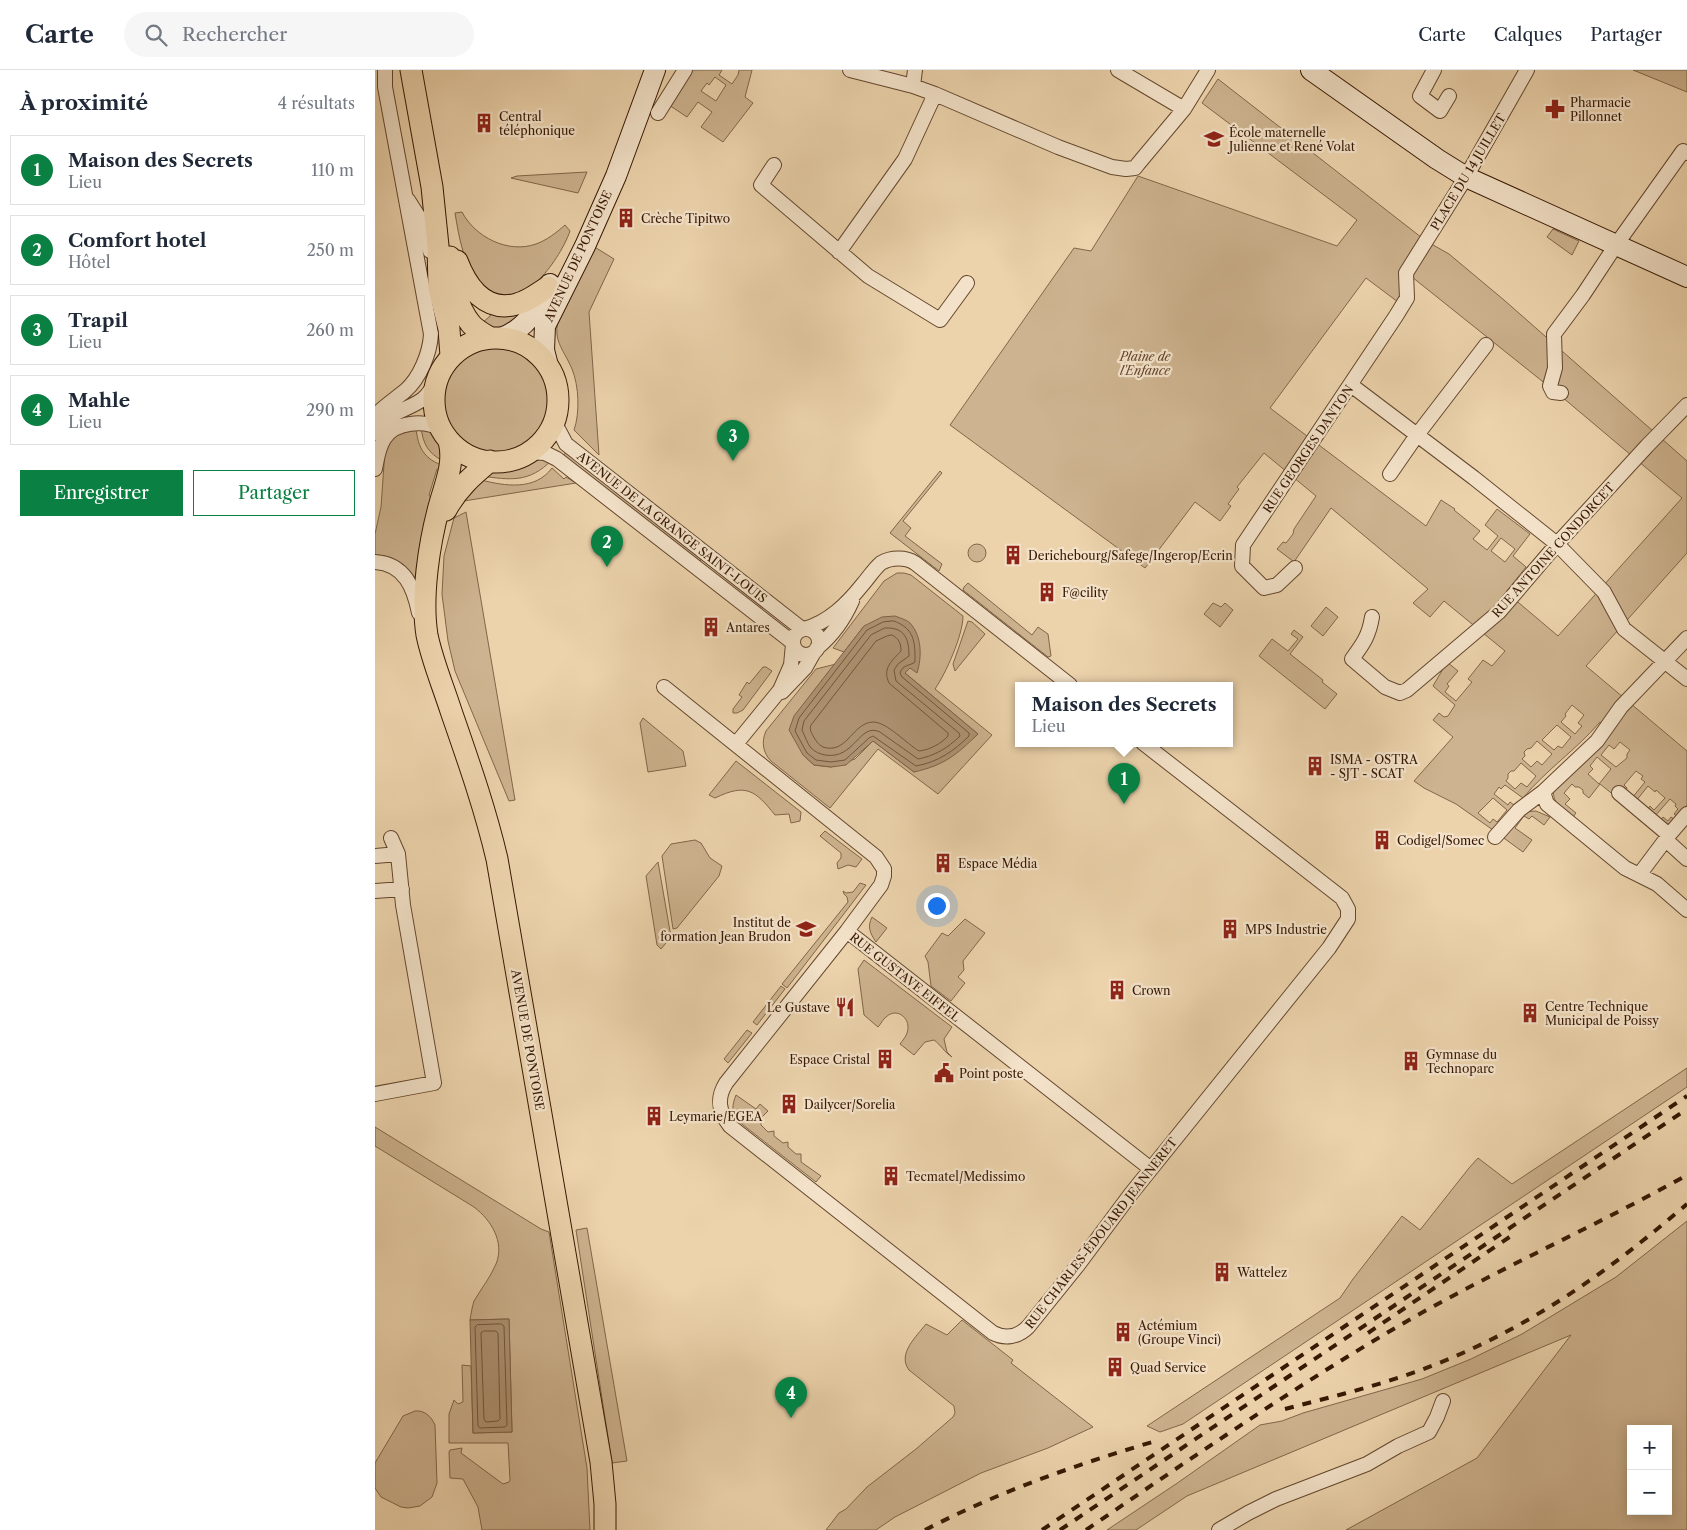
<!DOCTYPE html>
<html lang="fr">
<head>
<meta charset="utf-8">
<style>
  body { margin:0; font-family:"Libre Caslon Text",serif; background:#f6f6f7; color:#1f2937 }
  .controls { position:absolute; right:15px; bottom:15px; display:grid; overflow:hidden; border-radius:0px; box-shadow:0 2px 12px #0003 }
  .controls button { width:45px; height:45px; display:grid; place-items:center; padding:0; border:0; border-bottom:1px solid #e0e1e3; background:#fff; color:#1f2937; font:25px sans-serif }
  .you { position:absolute; left:561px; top:835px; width:18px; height:18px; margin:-12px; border:4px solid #fff; border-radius:50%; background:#1a73e8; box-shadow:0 0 0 8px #1a73e833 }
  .badge { display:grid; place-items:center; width:32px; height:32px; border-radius:50%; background:#0b8043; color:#fff; font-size:16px; font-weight:700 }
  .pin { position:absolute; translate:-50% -41px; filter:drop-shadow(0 1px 2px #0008) }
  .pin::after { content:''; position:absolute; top:26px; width:18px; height:15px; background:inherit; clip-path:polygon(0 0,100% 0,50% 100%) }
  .popup { position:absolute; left:640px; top:612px; width:218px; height:65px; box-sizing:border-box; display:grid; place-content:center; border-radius:0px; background:#fff; filter:drop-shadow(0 1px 4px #0005); font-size:16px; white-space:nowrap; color:#747a83 }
  .popup b { font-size:19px; color:#1f2937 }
  .popup::after { content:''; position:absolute; left:50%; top:100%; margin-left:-10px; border:10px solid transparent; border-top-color:#fff }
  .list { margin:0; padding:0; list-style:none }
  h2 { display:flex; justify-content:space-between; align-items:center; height:65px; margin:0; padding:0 20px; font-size:21px }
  h2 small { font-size:16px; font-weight:400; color:#747a83 }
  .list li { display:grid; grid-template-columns:32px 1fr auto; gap:15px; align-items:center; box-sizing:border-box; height:70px; margin:0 10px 10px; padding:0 10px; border:1px solid #e0e1e3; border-radius:0px }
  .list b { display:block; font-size:19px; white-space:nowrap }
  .list p { margin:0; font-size:16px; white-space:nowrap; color:#747a83 }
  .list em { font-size:16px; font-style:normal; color:#747a83 }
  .actions { display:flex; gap:10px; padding:15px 20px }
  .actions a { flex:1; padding:11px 0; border:1px solid #0b8043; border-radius:0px; text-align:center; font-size:18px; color:#0b8043 }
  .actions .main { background:#0b8043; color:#fff }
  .icon { flex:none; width:28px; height:28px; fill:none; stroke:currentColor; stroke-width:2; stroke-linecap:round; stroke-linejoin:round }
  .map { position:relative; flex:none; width:1312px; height:1460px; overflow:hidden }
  header { display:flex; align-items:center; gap:30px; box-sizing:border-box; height:70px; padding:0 25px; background:#fff; border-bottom:1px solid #e0e1e3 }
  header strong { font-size:24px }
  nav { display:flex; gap:28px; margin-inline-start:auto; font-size:18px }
  .search { width:350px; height:45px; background:#f6f6f7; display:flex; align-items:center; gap:12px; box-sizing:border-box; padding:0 18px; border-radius:28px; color:#747a83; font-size:19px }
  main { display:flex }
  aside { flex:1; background:#fff }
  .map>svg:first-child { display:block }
</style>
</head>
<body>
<header>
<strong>Carte</strong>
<div class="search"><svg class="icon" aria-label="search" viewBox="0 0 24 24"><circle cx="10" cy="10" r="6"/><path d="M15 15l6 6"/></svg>Rechercher</div>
<nav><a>Carte</a><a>Calques</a><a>Partager</a></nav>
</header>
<main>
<aside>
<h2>À proximité<small>4 résultats</small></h2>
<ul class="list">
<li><span class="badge">1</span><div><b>Maison des Secrets</b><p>Lieu</p></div><em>110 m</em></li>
<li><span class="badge">2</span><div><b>Comfort hotel</b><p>Hôtel</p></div><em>250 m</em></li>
<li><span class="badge">3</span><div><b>Trapil</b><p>Lieu</p></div><em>260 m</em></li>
<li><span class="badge">4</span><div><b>Mahle</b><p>Lieu</p></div><em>290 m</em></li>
</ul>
<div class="actions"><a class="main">Enregistrer</a><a>Partager</a></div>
</aside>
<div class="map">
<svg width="1312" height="1460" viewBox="0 0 1312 1460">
  <rect width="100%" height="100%" fill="#ecd3ac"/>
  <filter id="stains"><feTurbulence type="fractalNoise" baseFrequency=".004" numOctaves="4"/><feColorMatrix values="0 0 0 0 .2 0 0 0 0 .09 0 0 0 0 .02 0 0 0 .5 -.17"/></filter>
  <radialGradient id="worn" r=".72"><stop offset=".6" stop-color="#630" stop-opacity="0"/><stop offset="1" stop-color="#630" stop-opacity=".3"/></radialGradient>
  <path fill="#cdb38f" stroke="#826649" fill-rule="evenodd" d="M317 0H347L344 5 357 14 363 5 364 0H377L370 27 378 33 348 72 326 57 337 42 323 32 312 47 294 35ZM340 7 351 15 341 31 326 21 332 13 334 15Z
    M1258 0H1312V22Z
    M843 9 1051 171 1074 184 1129 230 1312 391V483L1211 596 1312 681V735L1291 761 1240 726 1225 714 1214 728 1208 723V720L1204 717H1200L1197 714 1189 723 1195 729 1190 734 1201 743 1198 747C1187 738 1176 733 1179 718L1235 660 1225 652C1201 680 1171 700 1148 728L1130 715 1126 719 1124 717 1119 724 1133 735 1135 732 1139 735 1118 760 1081 734 1049 718 1039 711 1078 667 1058 650 1064 643 1069 647 1073 646 1080 635 1058 616 1072 592 1083 601 1072 614 1074 616 1070 622 1081 631 1097 612 1093 609 1108 590 1117 596 1130 581 1069 531 1055 547 1038 533 1053 519 956 438 919 492 902 479 908 472 911 473 918 464 919 459 941 426 889 383 862 417 864 419 853 434 856 436 845 451 820 432 770 498 575 355 699 178 716 181 763 106 962 176 982 150 827 33ZM1032 203 1187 327 1307 428 1183 566 1131 522 1151 497 1138 486 1155 464 1122 439 1110 455 1123 466 1112 480 1098 469 1105 461 1079 440 1080 439 1066 430 1051 456 895 338 991 208 1027 235ZM1126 468 1140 479 1130 492 1116 481ZM1197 635 1209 645 1203 653 1207 656 1200 664 1186 652 1191 646 1190 644ZM1182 655 1196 667 1187 678 1183 676 1179 680 1167 670ZM1162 671 1177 684 1167 695 1162 691 1156 697 1147 689 1150 686 1149 682 1152 679 1156 678ZM1245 672 1255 680 1252 684V688L1241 697 1226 685 1234 675 1239 679ZM1222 687 1236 699 1224 714 1213 704 1218 699 1215 696ZM1146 693 1161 706 1152 717 1146 713 1140 719 1131 711 1133 708V704L1136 701H1139ZM1261 701 1268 706 1266 709 1270 712 1257 728 1250 722 1252 718 1249 715ZM1273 716 1280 722 1281 720 1290 728 1279 740 1275 736 1272 740 1261 731ZM1118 728 1132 740 1122 752 1118 749 1115 753 1103 743ZM1295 729 1301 734 1300 736 1303 739 1299 744 1302 746 1299 749 1296 747 1293 751 1288 747 1285 751 1280 746Z
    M212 102 203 123 136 108 142 106Z
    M87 142C100 167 133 184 161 174 172 170 181 163 190 155L195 161C186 187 149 243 116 221 112 218 106 216 103 212 88 192 84 167 80 143Z
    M1178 159 1204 171 1197 185 1172 167Z
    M218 176 239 189 214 242 224 385 199 360C205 343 204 316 197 299 190 282 178 271 183 252Z
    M151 237 140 257 117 260 105 255 115 246 118 239Z
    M67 329a54 54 0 1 1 108 0a54 54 0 1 1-108 0Z
    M46 357C66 366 65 371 68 391 53 383 48 374 46 357Z
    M41 358C43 378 49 389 69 396L68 400 62 399 54 425 61 435 41 510C33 495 17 485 0 485V464L6 437 10 380C16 366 27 362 41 358Z
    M193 380 328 487 323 494 188 386Z
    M158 389 177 390C154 413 136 410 106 406L120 399 143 395Z
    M177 398 189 409 191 407 201 413 89 431 106 410C130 416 160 421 177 398Z
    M565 401 567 403 528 451 536 458 530 466 567 494 564 501 515 463Z
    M91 442 140 730 134 731 80 601 73 571 67 524 69 486 79 448Z
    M593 483a9 9 0 1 1 18 0a9 9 0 1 1-18 0Z
    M522 503H529L536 505 588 546C588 565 571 603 560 619L617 665 563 724 503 679 455 738 396 691C388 683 386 672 391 661L441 599 461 594 451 605 428 685 439 695 456 697 480 689 498 671 539 702 603 664 530 603 535 598 489 556 469 582 458 578 509 511Z
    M593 513 657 565 663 557 673 564 676 586 673 587 588 520 589 517Z
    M838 533 846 537 850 533 858 540 845 557 829 544Z
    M951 537 963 547 948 566 936 556Z
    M593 551 597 552 610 564 580 601 578 594Z
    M919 560 928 567 915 584 948 610 947 612 962 624 950 639 884 586 897 569 913 581 923 569 916 564Z
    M388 597H391L397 601 368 640 362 643H358V639L367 627 364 625 372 612 374 614Z
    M268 648 308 681 311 696 273 702 265 653Z
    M361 691 426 742 425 751 416 753 414 744 400 745C380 720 371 713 340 728L334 725Z
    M1161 741 1175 747 1169 755 1157 746 1154 749 1149 746 1140 758 1157 770 1148 782 1126 766 1146 742Z
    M450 761 487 789 481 797 473 795 463 799 462 793 466 788V783L445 766Z
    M320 770 326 773 335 788 347 796 344 806 302 858 298 859 287 786 296 774Z
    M283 792 296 867 286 879 282 875 271 806Z
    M485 813 491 815 412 918 407 914 473 832 472 827 469 824 468 821 471 823 478 822Z
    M497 847 512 858 501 872C495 863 492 857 497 847Z
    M590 849 610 863 588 891 589 900 583 907 590 913 576 931 556 916 553 892 550 886 567 863 573 866Z
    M489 890 577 957 569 969 572 982 577 987C569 982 566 975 559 970L550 972 539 985 525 974C527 971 531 967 532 963 537 950 523 936 511 947 508 949 506 954 503 957L489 945 483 899Z
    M406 916 410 919 382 955 378 952Z
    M372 960 377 963 353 993 349 989Z
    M1312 998V1017L808 1354 785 1362 772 1356 965 1228 978 1209 1027 1146 1045 1160 1094 1098 1103 1088 1137 1114Z
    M361 1025 381 1039 385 1034 393 1041 386 1048V1055L393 1062 399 1061V1066L408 1073 413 1072V1077L421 1084H426V1092L446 1106 441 1112 363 1051C356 1043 357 1035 361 1025Z
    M0 1057 166 1159 174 1162 212 1398 215 1460H107L103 1437 88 1409 75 1408 74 1382 75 1380 87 1378 86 1383 128 1414 134 1412 135 1410 133 1373H74V1344L79 1330 83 1334 88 1332 87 1295 96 1296 98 1363 137 1362 134 1249 95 1250C96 1244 97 1237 99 1231 106 1219 115 1208 121 1194 130 1172 116 1150 99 1137L0 1076Z
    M1312 1151V1460H971L1102 1388 1196 1265 812 1426 761 1460H732L801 1414 885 1355 907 1351 928 1343 1047 1309 1096 1289 1147 1264 1241 1207ZM1256 1359H1293V1441H1256Z
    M212 1158 252 1391 237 1393 201 1160Z
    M587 1250 638 1290 636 1293 718 1357 673 1378 606 1403 520 1447 501 1460H451L464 1443 471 1439 492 1417 541 1379 578 1347 580 1343 579 1336 534 1300C522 1284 541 1267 551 1254L572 1265Z
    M40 1341C49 1340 56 1346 60 1355L62 1413 57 1427 45 1436 33 1438 26 1437 6 1427 0 1418V1393L28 1346Z"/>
  <path fill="#ae9373" stroke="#7e6246" d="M520 546C525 548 532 550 535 553 547 566 547 587 542 603L535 598 530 603 603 664C581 685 570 695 539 702L498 671 471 695 456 697 439 695 428 685 414 660 419 646 489 556 507 547Z
    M134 1249 137 1362 98 1363 95 1250Z"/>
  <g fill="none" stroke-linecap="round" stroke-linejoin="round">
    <path stroke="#72563b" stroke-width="1" d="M519 551C540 559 540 572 540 592 535 596 528 594 525 603L527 607 594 663V666C579 681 563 692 541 696L498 666 494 668 470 690 456 692 441 690 432 683 420 661 424 648 492 560 508 552Z
      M510 558C530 557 534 569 534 586L523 594 519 600 521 611 584 663 585 666C573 678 559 686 543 689L505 662C484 652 480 690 450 685 445 684 440 682 436 678 432 673 430 666 427 660L429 651 496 565Z
      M517 565C524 568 526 574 526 581 517 591 507 598 514 613L573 663V666C566 674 554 680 544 681 532 674 512 652 498 652 478 653 473 681 452 678 446 677 443 674 440 669 437 664 434 660 436 655L501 571 512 566Z
      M126 1254 129 1256 132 1355 130 1357 105 1358 103 1356 100 1257 102 1255Z
      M109 1261H121L123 1263 125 1349 123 1351 111 1352 109 1349 106 1263Z"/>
    <defs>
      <path id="street" d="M475 0 538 16 560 24 683 77 737 97 751 99 760 98 763 94 809 39 833 0
        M743 0 809 39
        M1059 0 1045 26 1065 41 1074 26
        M538 16 540 0
        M283 43 310 0
        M399 95 386 115 493 206 565 250 592 213
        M33 130 47 152 55 181
        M464 182 530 89 560 24
        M976 315 1099 408 1182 474 1229 522 1249 559 1312 609
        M1186 323 1178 322 1175 316 1180 298 1179 264 1208 225 1241 175 1308 81 1312 83
        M0 346C10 335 19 330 30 321 45 308 55 283 56 264L10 17V0
        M180 346 182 357 191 374 427 559
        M0 363C8 343 32 341 48 329 54 324 58 317 62 310
        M153 382 170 383 182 389 417 572
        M0 399C2 389 3 379 9 369 20 351 50 350 66 359
        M1015 404 1042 365 1111 275
        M0 492C30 494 39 518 44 543
        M920 498 902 515 889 518 867 496 868 475 1021 246 1032 228 1031 203 1091 107 1152 0
        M997 547C994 566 988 574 977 589L1010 617 1025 623 1032 620 1124 542 1182 474 1272 376 1312 335
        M418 572a13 13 0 1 1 26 0a13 13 0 1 1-26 0Z
        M429 559C454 552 472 534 488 514 494 507 499 499 506 493 516 487 531 487 540 493L695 615
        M1312 568 1246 637 1222 671 1168 722 1172 734 1250 798 1282 814 1312 840
        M442 578C458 565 469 549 477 531
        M289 617 501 787 509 799V806L506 815 472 861 351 1013C341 1029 344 1042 355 1056L618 1263C630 1269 643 1267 653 1257L703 1195 755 1125 954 878 973 849V839L967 828 768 673
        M407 622 430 598 439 582
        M361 674 405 620 416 595 418 574
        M1244 723 1294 765 1264 805
        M1294 765 1312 744
        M1120 767 1144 740 1168 722
        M1291 770 1312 789
        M0 786 23 784
        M0 821 27 819
        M472 861 776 1099
        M0 1024 59 1013 28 835 23 784 16 768
        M844 1460 873 1443 901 1429 992 1394 1023 1376 1054 1362 1062 1347 1068 1331"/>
      <path id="secondary" d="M936 0 1062 89 1091 107 1312 207
        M126 268C152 259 163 237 175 214
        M173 296 169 280 170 256 210 176 241 106 280 0"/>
      <path id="primary" d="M36 0 57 117 63 176 64 218 74 259 76 286
        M75 187C77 210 81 236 96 254 101 260 109 264 115 268
        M82 191C92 217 111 243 142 234 154 231 163 223 173 217
        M59 330a62 62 0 1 1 124 0a62 62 0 1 1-124 0Z
        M74 371C80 394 70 414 64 437 54 474 46 527 52 565 57 590 68 616 76 641 93 690 110 738 122 789L226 1392 230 1434V1460
        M71 440C82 419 97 406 115 391"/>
    </defs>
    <use href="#street" stroke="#64472d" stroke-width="16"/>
    <use href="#secondary" stroke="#371803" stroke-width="22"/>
    <use href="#primary" stroke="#371803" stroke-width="23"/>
    <use href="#street" stroke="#f3e2c9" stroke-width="14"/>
    <use href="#secondary" stroke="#f3e2c9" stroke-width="20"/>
    <use href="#primary" stroke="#ecd3ac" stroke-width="21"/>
    <path stroke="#371803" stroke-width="4" stroke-dasharray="9 9" stroke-linecap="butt" d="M993 1263 1136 1166
      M910 1339C960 1326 1011 1314 1059 1295 1156 1257 1234 1201 1312 1134
      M550 1460C625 1421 703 1394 784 1370
      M667 1460 1312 1026
      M685 1460 1312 1039
      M711 1460C817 1388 923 1314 1034 1250 1125 1198 1221 1156 1312 1105"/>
  </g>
  <defs>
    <symbol id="pharmacy-bare" viewBox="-9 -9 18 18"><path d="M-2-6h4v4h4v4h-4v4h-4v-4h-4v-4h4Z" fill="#8f2418" stroke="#f3e2c9" stroke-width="2.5" paint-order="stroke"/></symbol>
    <symbol id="building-bare" viewBox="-9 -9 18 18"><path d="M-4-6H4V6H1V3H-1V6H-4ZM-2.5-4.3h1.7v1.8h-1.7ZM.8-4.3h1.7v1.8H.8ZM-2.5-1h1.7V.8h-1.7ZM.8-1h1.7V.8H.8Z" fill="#8f2418" stroke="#f3e2c9" stroke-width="2.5" paint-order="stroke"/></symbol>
    <symbol id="school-bare" viewBox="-9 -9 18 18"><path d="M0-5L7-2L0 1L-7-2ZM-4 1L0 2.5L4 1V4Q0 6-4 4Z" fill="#8f2418" stroke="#f3e2c9" stroke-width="2.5" paint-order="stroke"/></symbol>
    <symbol id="university-bare" viewBox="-9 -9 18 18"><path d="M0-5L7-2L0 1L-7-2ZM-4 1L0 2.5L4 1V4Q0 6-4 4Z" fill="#8f2418" stroke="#f3e2c9" stroke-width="2.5" paint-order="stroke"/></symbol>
    <symbol id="restaurant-bare" viewBox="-9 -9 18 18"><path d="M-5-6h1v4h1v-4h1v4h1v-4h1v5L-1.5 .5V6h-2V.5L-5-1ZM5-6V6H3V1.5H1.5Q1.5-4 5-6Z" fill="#8f2418" stroke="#f3e2c9" stroke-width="2.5" paint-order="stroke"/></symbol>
    <symbol id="civic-bare" viewBox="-9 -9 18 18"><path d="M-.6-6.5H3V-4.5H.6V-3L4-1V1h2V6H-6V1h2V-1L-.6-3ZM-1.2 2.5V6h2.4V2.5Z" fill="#8f2418" stroke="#f3e2c9" stroke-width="2.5" paint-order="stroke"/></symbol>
  </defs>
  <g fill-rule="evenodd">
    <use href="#pharmacy-bare" x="1166" y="25" width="28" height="28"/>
    <use href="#building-bare" x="95" y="39" width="28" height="28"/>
    <use href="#school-bare" x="825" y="55" width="28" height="28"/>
    <use href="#building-bare" x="237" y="134" width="28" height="28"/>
    <use href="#building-bare" x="624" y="471" width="28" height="28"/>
    <use href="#building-bare" x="658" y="508" width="28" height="28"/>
    <use href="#building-bare" x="322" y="543" width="28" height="28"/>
    <use href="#building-bare" x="926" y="682" width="28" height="28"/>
    <use href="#building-bare" x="993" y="756" width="28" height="28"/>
    <use href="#building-bare" x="554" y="779" width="28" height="28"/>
    <use href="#university-bare" x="417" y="845" width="28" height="28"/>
    <use href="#building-bare" x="841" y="845" width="28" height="28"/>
    <use href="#building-bare" x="728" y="906" width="28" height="28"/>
    <use href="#restaurant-bare" x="456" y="923" width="28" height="28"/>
    <use href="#building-bare" x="1141" y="929" width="28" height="28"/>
    <use href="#building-bare" x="496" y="975" width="28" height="28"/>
    <use href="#building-bare" x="1022" y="977" width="28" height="28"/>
    <use href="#civic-bare" x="555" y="989" width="28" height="28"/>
    <use href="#building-bare" x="400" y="1020" width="28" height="28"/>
    <use href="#building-bare" x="265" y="1032" width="28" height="28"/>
    <use href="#building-bare" x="502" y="1092" width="28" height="28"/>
    <use href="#building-bare" x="833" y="1188" width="28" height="28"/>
    <use href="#building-bare" x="734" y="1248" width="28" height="28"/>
    <use href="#building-bare" x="726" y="1283" width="28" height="28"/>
  </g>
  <g text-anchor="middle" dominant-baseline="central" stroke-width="4.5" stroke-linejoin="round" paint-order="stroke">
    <g font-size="12" fill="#371803" stroke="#f3e2c9" text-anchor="start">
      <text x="1195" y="32">Pharmacie<tspan x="1195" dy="14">Pillonnet</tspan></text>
      <text x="124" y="46">Central<tspan x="124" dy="14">téléphonique</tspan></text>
      <text x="854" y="62">École maternelle<tspan x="854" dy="14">Julienne et René Volat</tspan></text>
      <text x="266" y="148">Crèche Tipitwo</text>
      <text x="653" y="485">Derichebourg/Safege/Ingerop/Ecrin</text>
      <text x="687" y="522">F@cility</text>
      <text x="351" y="557">Antares</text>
      <text x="955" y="689">ISMA - OSTRA<tspan x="955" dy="14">- SJT - SCAT</tspan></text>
      <text x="1022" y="770">Codigel/Somec</text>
      <text x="583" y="793">Espace Média</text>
      <text x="416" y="852" text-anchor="end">Institut de<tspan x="416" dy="14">formation Jean Brudon</tspan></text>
      <text x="870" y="859">MPS Industrie</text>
      <text x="757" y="920">Crown</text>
      <text x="1170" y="936">Centre Technique<tspan x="1170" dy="14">Municipal de Poissy</tspan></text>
      <text x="455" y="937" text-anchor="end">Le Gustave</text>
      <text x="1051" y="984">Gymnase du<tspan x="1051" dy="14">Technoparc</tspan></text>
      <text x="495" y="989" text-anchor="end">Espace Cristal</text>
      <text x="584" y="1003">Point poste</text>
      <text x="429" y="1034">Dailycer/Sorelia</text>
      <text x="294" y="1046">Leymarie/EGEA</text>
      <text x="531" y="1106">Tecmatel/Medissimo</text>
      <text x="862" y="1202">Wattelez</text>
      <text x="763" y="1255">Actémium<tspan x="763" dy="14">(Groupe Vinci)</tspan></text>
      <text x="755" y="1297">Quad Service</text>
    </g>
    <g font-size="12" fill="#371803" stroke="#f3e2c9">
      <text transform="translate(1093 102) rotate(-59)">PLACE DU 14 JUILLET</text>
      <text transform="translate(203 186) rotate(-65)">AVENUE DE PONTOISE</text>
      <text transform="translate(933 379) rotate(-56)">RUE GEORGES DANTON</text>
      <text transform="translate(297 457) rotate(38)">AVENUE DE LA GRANGE SAINT-LOUIS</text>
      <text transform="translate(1178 480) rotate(-48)">RUE ANTOINE CONDORCET</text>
      <text transform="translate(530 907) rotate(38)">RUE GUSTAVE EIFFEL</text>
      <text transform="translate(153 970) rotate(80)">AVENUE DE PONTOISE</text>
      <text transform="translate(726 1163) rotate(-52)">RUE CHARLES-ÉDOUARD JEANNERET</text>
    </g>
    <g font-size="12" font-style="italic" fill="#64462d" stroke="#f3e2c9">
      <text x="770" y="286">Plaine de<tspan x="770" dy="14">l'Enfance</tspan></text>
    </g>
  </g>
  <rect width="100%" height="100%" filter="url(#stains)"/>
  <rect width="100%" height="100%" fill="url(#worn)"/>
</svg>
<div class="controls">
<button>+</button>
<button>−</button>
</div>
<div class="you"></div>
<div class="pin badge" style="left:749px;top:734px">1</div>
<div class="popup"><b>Maison des Secrets</b>Lieu</div>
<div class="pin badge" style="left:232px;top:497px">2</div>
<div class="pin badge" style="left:358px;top:391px">3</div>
<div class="pin badge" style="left:416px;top:1348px">4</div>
</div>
</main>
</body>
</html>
